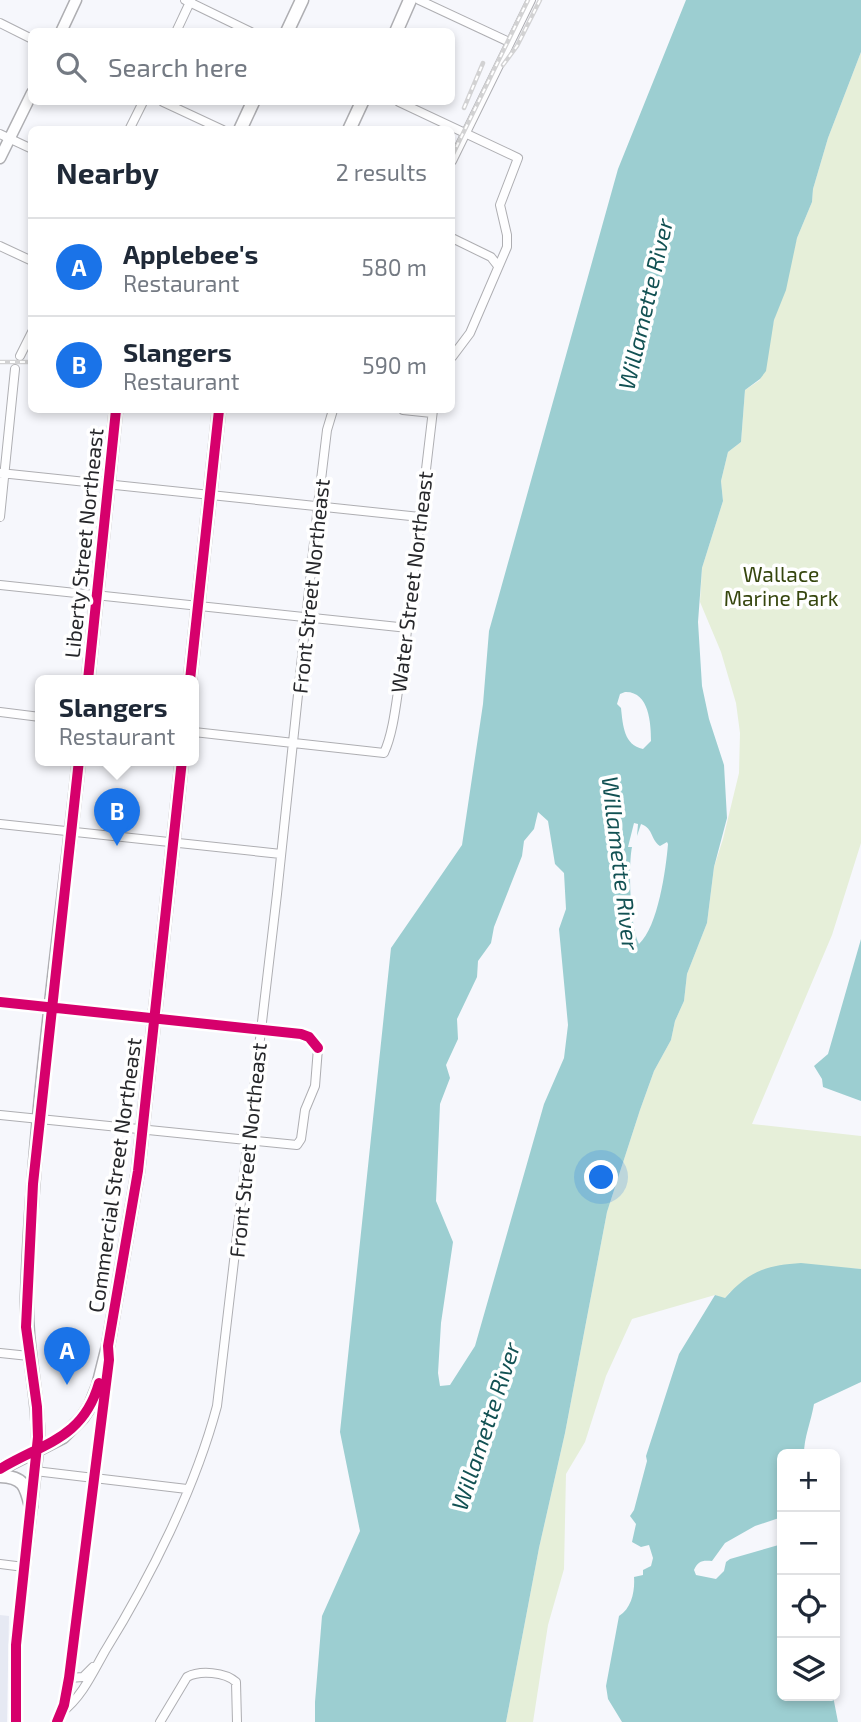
<!DOCTYPE html>
<html lang="en">
<head>
<meta charset="utf-8">
<style>
  body { margin:0; font-family:"Exo 2",sans-serif; background:#f6f6f7; color:#1f2937 }
  .controls { position:absolute; right:21px; bottom:21px; display:grid; overflow:hidden; border-radius:10px; box-shadow:0 4px 10px #0003 }
  .controls button { width:63px; height:63px; display:grid; place-items:center; padding:0; border:0; border-bottom:2px solid #e0e1e3; background:#fff; color:#1f2937; font:35px sans-serif }
  .you { position:absolute; left:602px; top:1178px; width:24px; height:24px; margin:-18px; border:5px solid #fff; border-radius:50%; background:#1a73e8; box-shadow:0 0 0 10px #1a73e833 }
  .badge { display:grid; place-items:center; width:46px; height:46px; border-radius:50%; background:#1a73e8; color:#fff; font-size:23px; font-weight:700 }
  .pin { position:absolute; translate:-50% -58px; filter:drop-shadow(0 2px 4px #0008) }
  .pin::after { content:''; position:absolute; top:37px; width:24px; height:21px; background:inherit; clip-path:polygon(0 0,100% 0,50% 100%) }
  .popup { position:absolute; left:35px; top:675px; width:164px; height:91px; box-sizing:border-box; display:grid; place-content:center; border-radius:10px; background:#fff; filter:drop-shadow(0 2px 5px #0005); font-size:23px; white-space:nowrap; color:#747a83 }
  .popup b { font-size:26px; color:#1f2937 }
  .popup::after { content:''; position:absolute; left:50%; top:100%; margin-left:-14px; border:14px solid transparent; border-top-color:#fff }
  .list { margin:0; padding:0; list-style:none }
  h2 { display:flex; justify-content:space-between; align-items:center; height:91px; margin:0; padding:0 28px; font-size:30px }
  h2 small { font-size:23px; font-weight:400; color:#747a83 }
  .list li { display:grid; grid-template-columns:46px 1fr auto; gap:21px; align-items:center; box-sizing:border-box; height:98px; padding:0 28px; border-top:2px solid #e0e1e3 }
  .list b { display:block; font-size:26px; white-space:nowrap }
  .list p { margin:0; font-size:23px; white-space:nowrap; color:#747a83 }
  .list em { font-size:23px; font-style:normal; color:#747a83 }
  .icon { flex:none; width:38px; height:38px; fill:none; stroke:currentColor; stroke-width:2; stroke-linecap:round; stroke-linejoin:round }
  .map { position:relative; flex:none; width:861px; height:1722px; overflow:hidden }
  .search { position:absolute; background:#fff; box-shadow:0 4px 10px #0003; left:28px; top:28px; width:427px; height:77px; display:flex; align-items:center; gap:18px; box-sizing:border-box; padding:0 24px; border-radius:10px; color:#747a83; font-size:26px }
  .panel { position:absolute; background:#fff; box-shadow:0 4px 10px #0003; left:28px; top:126px; width:427px; height:287px; border-radius:10px }
  .map>svg:first-child { display:block }
</style>
</head>
<body>
<div class="map">
<svg width="861" height="1722" viewBox="0 0 861 1722">
  <rect width="100%" height="100%" fill="#f6f7fc"/>
  <path fill="#e6e9f3" d="M0 1615 9 1616 7 1722H0Z"/>
  <path fill="#e6efd9" d="M861 52V843L832 935 752 1124 861 1136V1269L831 1267 730 1292 724 1299 715 1295 632 1319 606 1376 585 1442 566 1474 564 1569 548 1625 533 1722H506L539 1548 565 1433 607 1212 640 1110 654 1071 671 1040 675 1021 684 1001 687 974 707 923 714 867 723 839 739 773 740 733 736 703 721 652 700 602 702 568 723 501 721 481 728 452 741 442 745 390 760 380 774 320 797 238 812 202 813 189 828 138Z"/>
  <path fill="#9cced1" fill-rule="evenodd" d="M686 0H861V52L828 138 813 189 812 202 797 238 786 290 774 320 766 371 760 379 745 390 741 442 728 452 721 481 723 501 702 568 698 622 702 686 709 719 724 765 727 818 714 867 707 923 687 974 684 1001 675 1021 671 1040 654 1071 640 1110 607 1212 565 1433 539 1548 506 1722H315V1702L322 1616 360 1531 340 1432 391 948 462 845 483 704 489 631 618 169ZM625 692C649 691 651 723 651 741L643 749C624 745 623 726 621 708L617 704 620 694ZM538 812 548 821 555 864 564 873 566 909 559 929 568 1025 564 1058 544 1104 475 1346 450 1385 440 1386 438 1373 441 1323 453 1242 436 1201 440 1104 450 1078 446 1065 458 1039 457 1019 477 977 478 961 491 943 494 927 522 856 524 841 534 829ZM634 823 638 824 637 836 641 824C654 829 650 839 660 846L667 842 668 844C666 869 658 927 639 944 630 927 628 866 632 847H628Z
    M861 939V1101L823 1087 822 1079 814 1066 828 1054Z
    M801 1263 861 1269V1382L814 1404C811 1422 804 1437 804 1454H782V1517L755 1526 725 1543 712 1561C702 1560 698 1561 694 1570L696 1575 716 1579 724 1571 726 1562 730 1559 782 1544V1696H833L838 1722H622L608 1699 606 1686 619 1616C632 1608 635 1590 634 1577L643 1575V1570L651 1566 653 1558 649 1545 641 1547 632 1542 636 1524 630 1516 634 1510 647 1461 646 1456 679 1354 715 1295 725 1298C748 1272 766 1265 801 1263Z"/>
  <g fill="none" stroke-linecap="round" stroke-linejoin="round">
    <defs>
      <path id="minor" d="M185 0 251 32
        M419 0 509 42
        M0 23 32 39
        M176 32 191 0
        M163 102 223 130
        M399 102 518 158 500 205 507 235V247L470 333 452 357
        M129 130 143 102
        M0 134 32 149
        M452 161 531 0
        M452 238 491 257 498 266
        M0 246 32 261
        M20 356 32 332
        M403 410 432 413
        M0 473 420 517
        M0 517 15 369
        M0 585 408 628
        M0 712 40 717
        M194 732 384 753C396 727 397 686 404 656L433 410
        M0 824 281 854
        M0 1115 297 1145 301 1139 305 1110 315 1086 318 1048 309 1037 301 1034 155 1018
        M0 1353 29 1356
        M35 1471 187 1489
        M0 1564 24 1567
        M69 1678 83 1677 93 1667
        M62 1712C82 1697 93 1672 105 1651 150 1578 195 1489 217 1406L277 894 318 505 327 430 333 410
        M160 1722 187 1677C200 1670 225 1672 236 1682L237 1722"/>
      <path id="major" d="M61 32 76 0
        M0 158 32 93
        M0 1002 155 1018
        M16 1722V1645L38 1450
        M57 1722 64 1705 69 1678 109 1359"/>
      <path id="highway" d="M287 32 302 0
        M396 32 410 0
        M240 130 253 102
        M349 130 362 102
        M88 680 116 410
        M190 680 219 410
        M38 1450C40 1398 25 1349 27 1297 33 1118 60 939 79 760
        M0 1469 63 1437 82 1418 90 1406 98 1386 108 1346 138 1171 182 760
        M0 1476C24 1477 26 1486 31 1507"/>
    </defs>
    <use href="#minor" stroke="#aeaeb2" stroke-width="10"/>
    <use href="#major" stroke="#aeaeb2" stroke-width="13"/>
    <use href="#highway" stroke="#aeaeb2" stroke-width="15"/>
    <use href="#minor" stroke="#fefeff" stroke-width="8"/>
    <use href="#major" stroke="#fefeff" stroke-width="10"/>
    <use href="#highway" stroke="#fefeff" stroke-width="12"/>
    <defs>
      <path id="rail" d="M503 65 517 46 540 0
        M464 108 483 63
        M452 156 528 0
        M0 362H32"/>
    </defs>
    <use href="#rail" stroke="#d2d2d3" stroke-width="4.5"/>
    <use href="#rail" stroke="#fff" stroke-width="2" stroke-dasharray="5" stroke-linecap="butt"/>
    <defs>
      <path id="cycleway" d="M88 680 116 410
        M190 680 219 410
        M0 1002 301 1034 309 1037 318 1048
        M0 1469C43 1443 83 1439 99 1383
        M16 1722V1645L38 1437 37 1407 26 1327 33 1184 79 760
        M57 1722 64 1705 69 1678 109 1360 108 1346 138 1171 182 760"/>
    </defs>
    <use href="#cycleway" stroke="#fff" stroke-width="15"/>
    <use href="#cycleway" stroke="#d6006c" stroke-width="10"/>
  </g>
  <g text-anchor="middle" dominant-baseline="central" stroke-width="7" stroke-linejoin="round" paint-order="stroke">
    <g font-size="21" fill="#26272a" stroke="#fff">
      <text transform="translate(83 543) rotate(-84)">Liberty Street Northeast</text>
      <text transform="translate(411 582) rotate(-83)">Water Street Northeast</text>
      <text transform="translate(310 586) rotate(-84)">Front Street Northeast</text>
      <text transform="translate(247 1150) rotate(-84)">Front Street Northeast</text>
      <text transform="translate(114 1175) rotate(-82)">Commercial Street Northeast</text>
    </g>
    <g font-size="21" fill="#36460e" stroke="#fff">
      <text x="781" y="573">Wallace<tspan x="781" dy="24">Marine Park</tspan></text>
    </g>
    <g font-size="23" font-style="italic" fill="#125153" stroke="#fff">
      <text transform="translate(645 304) rotate(-77)">Willamette River</text>
      <text transform="translate(621 863) rotate(83)">Willamette River</text>
      <text transform="translate(485 1426) rotate(-72)">Willamette River</text>
    </g>
  </g>
</svg>
<div class="controls">
<button>+</button>
<button>−</button>
<button><svg class="icon" aria-label="locate" viewBox="0 0 24 24"><circle cx="12" cy="12" r="6"/><path d="M12 2v4M12 18v4M2 12h4M18 12h4"/></svg></button>
<button><svg class="icon" aria-label="layers" viewBox="0 0 24 24"><path d="M12 4l9 5-9 5-9-5zM3 14l9 5 9-5"/></svg></button>
</div>
<div class="you"></div>
<div class="pin badge" style="left:67px;top:1385px">A</div>
<div class="pin badge" style="left:117px;top:846px">B</div>
<div class="popup"><b>Slangers</b>Restaurant</div>
<div class="search"><svg class="icon" aria-label="search" viewBox="0 0 24 24"><circle cx="10" cy="10" r="6"/><path d="M15 15l6 6"/></svg>Search here</div>
<section class="panel">
<h2>Nearby<small>2 results</small></h2>
<ul class="list">
<li><span class="badge">A</span><div><b>Applebee's</b><p>Restaurant</p></div><em>580 m</em></li>
<li><span class="badge">B</span><div><b>Slangers</b><p>Restaurant</p></div><em>590 m</em></li>
</ul>
</section>
</div>
</body>
</html>
